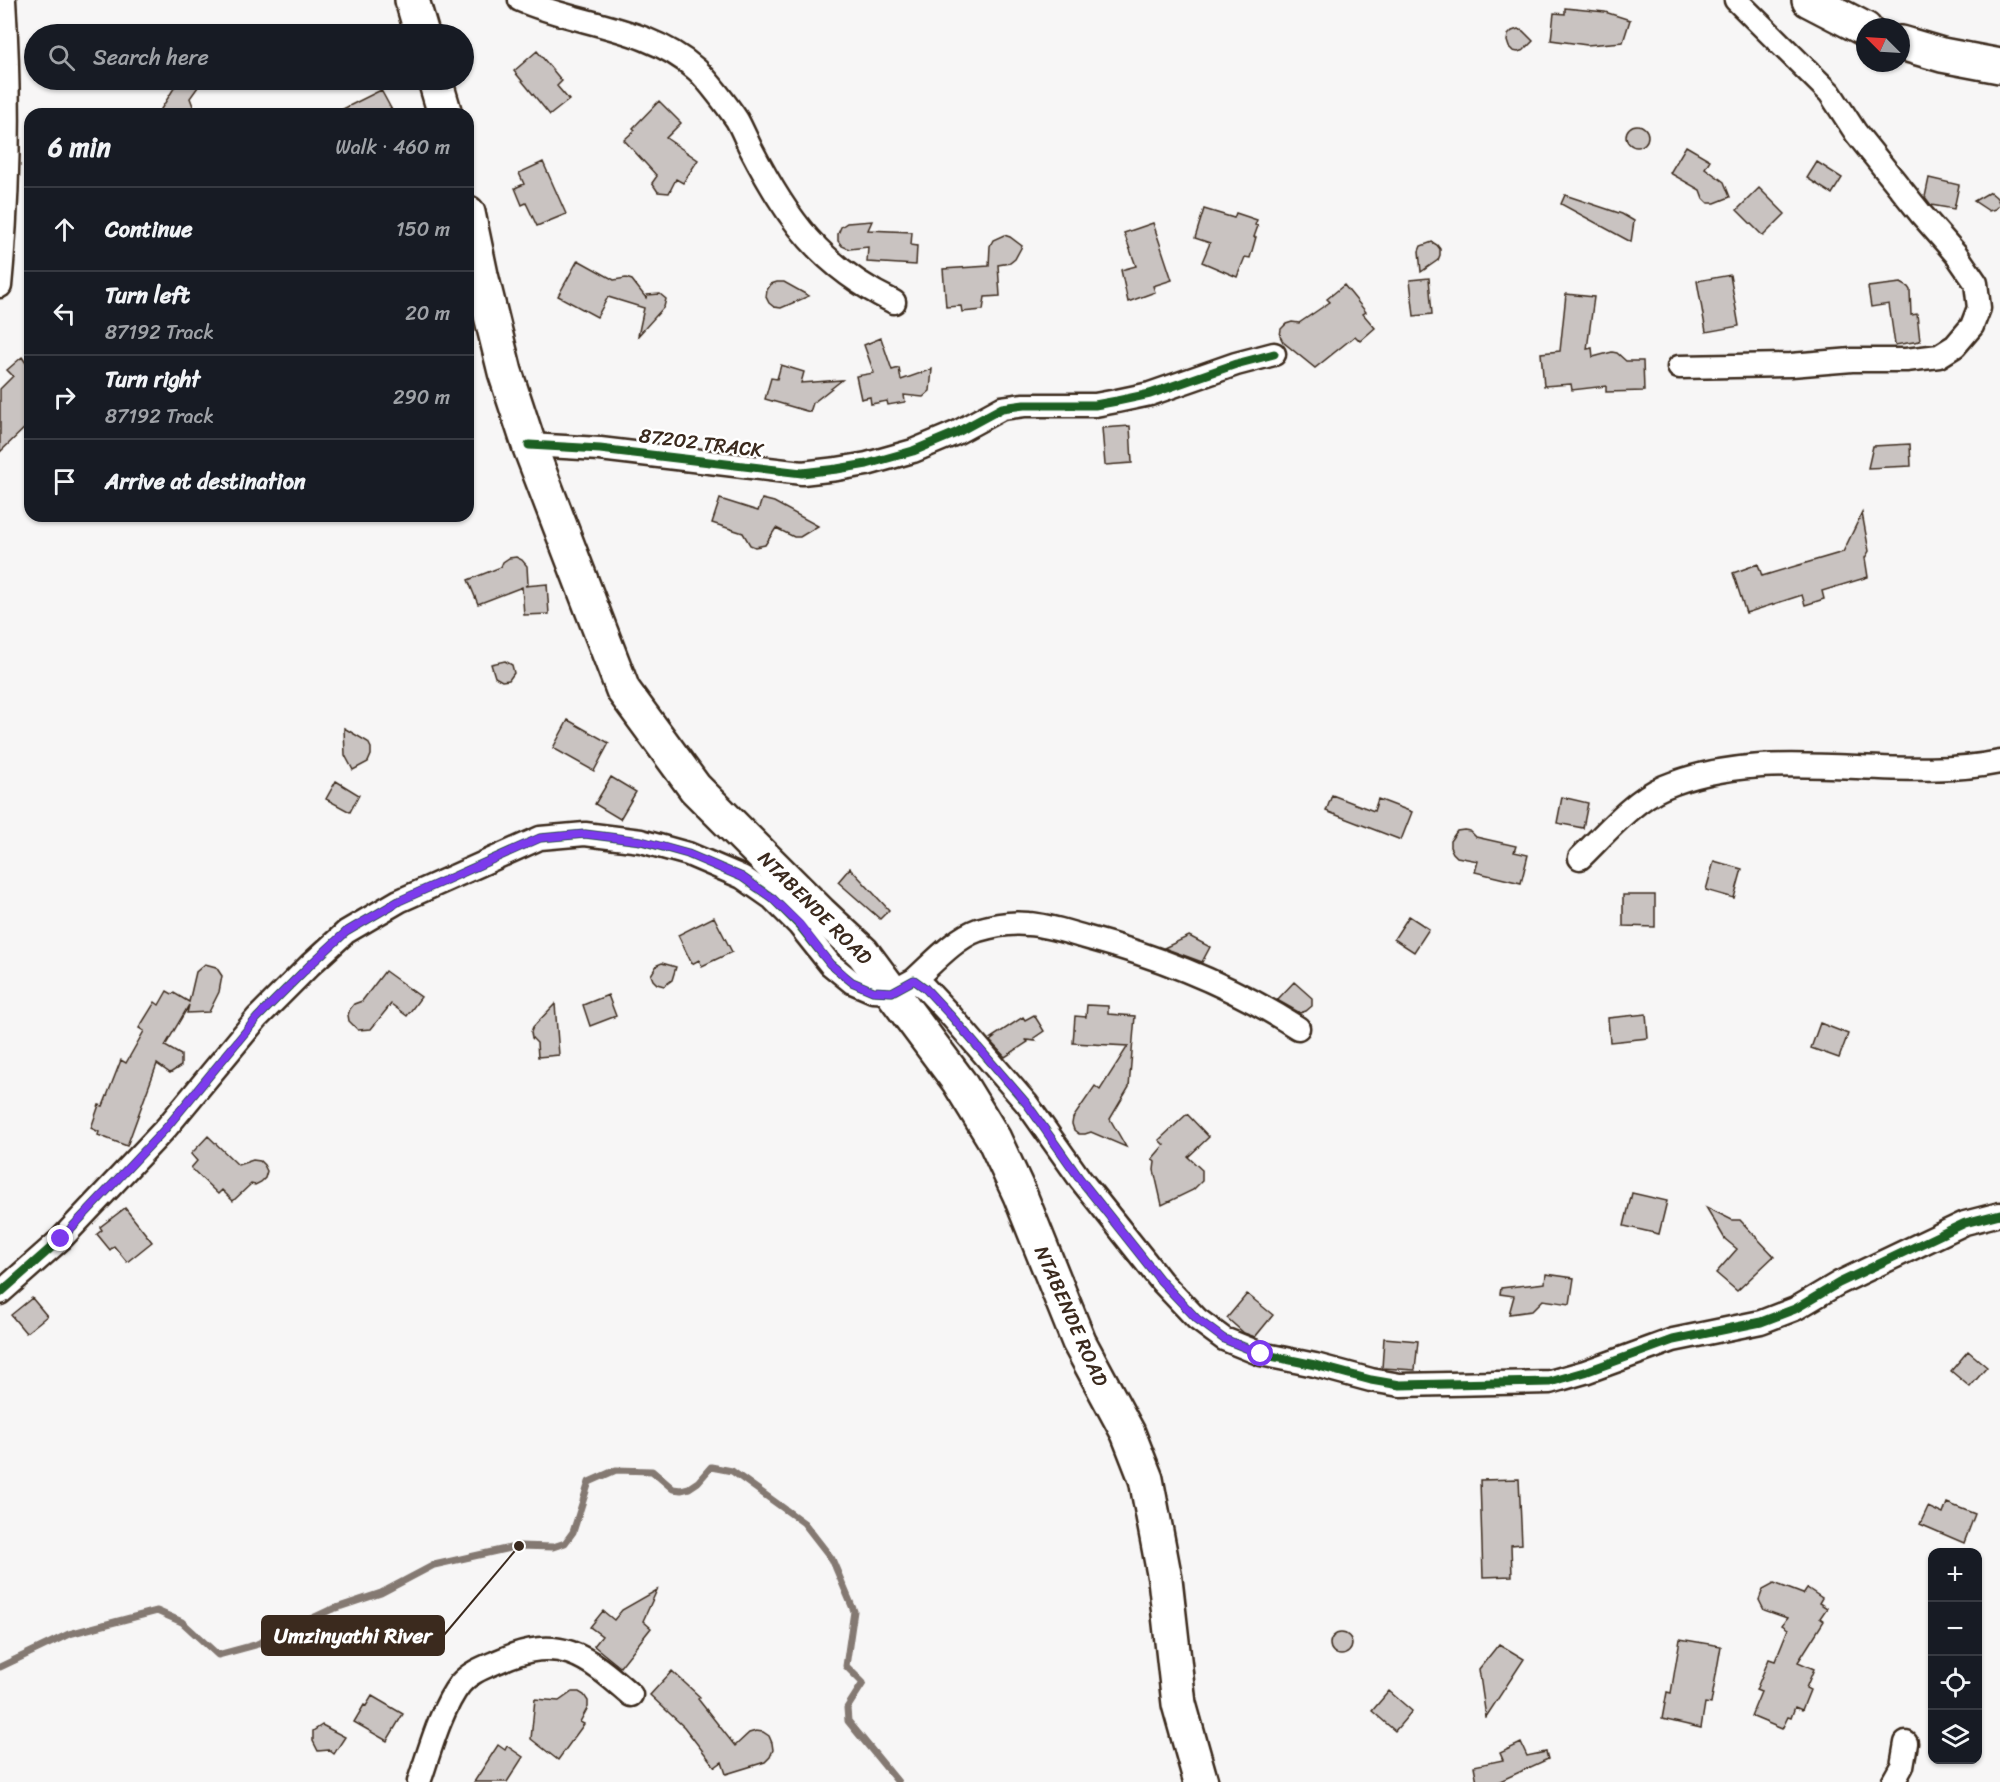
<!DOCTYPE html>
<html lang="en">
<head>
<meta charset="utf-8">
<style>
  body { margin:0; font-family:Sriracha,sans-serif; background:#20242c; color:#f1f3f6 }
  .controls { position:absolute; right:18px; bottom:18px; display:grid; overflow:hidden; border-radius:12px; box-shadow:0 2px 4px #0004 }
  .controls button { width:54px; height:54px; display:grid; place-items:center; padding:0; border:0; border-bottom:2px solid #363941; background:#171b24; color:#f1f3f6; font:30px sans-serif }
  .compass { position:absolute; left:1856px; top:18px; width:54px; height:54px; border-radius:50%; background:#171b24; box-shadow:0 2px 4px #0004; rotate:294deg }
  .stop { position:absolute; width:18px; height:18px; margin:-14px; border:4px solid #7c3aed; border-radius:50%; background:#fff }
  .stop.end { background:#7c3aed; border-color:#fff; box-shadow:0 2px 6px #0008 }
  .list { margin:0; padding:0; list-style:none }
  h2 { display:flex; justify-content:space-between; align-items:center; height:78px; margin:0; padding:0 24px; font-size:26px }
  h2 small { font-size:20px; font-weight:400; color:#9ea1a6 }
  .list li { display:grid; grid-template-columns:39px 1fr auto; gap:18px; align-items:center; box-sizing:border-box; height:84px; padding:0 24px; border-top:2px solid #363941 }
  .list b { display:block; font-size:22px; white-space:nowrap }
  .list p { margin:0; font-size:20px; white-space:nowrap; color:#9ea1a6 }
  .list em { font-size:20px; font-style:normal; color:#9ea1a6 }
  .icon { flex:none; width:33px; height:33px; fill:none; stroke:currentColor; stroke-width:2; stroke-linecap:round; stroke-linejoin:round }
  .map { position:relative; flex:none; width:2000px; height:1782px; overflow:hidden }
  .search { position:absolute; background:#171b24; box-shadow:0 2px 4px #0004; left:24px; top:24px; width:450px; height:66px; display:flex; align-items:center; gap:15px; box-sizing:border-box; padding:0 21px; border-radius:33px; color:#9ea1a6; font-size:22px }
  .panel { position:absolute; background:#171b24; box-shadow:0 2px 4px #0004; left:24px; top:108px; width:450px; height:414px; border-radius:18px }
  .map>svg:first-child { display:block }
</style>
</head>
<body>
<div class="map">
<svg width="2000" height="1782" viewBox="0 0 2000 1782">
  <rect width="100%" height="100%" fill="#f7f6f6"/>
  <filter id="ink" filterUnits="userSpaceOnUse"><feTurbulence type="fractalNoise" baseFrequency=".0167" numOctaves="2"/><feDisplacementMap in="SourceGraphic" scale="12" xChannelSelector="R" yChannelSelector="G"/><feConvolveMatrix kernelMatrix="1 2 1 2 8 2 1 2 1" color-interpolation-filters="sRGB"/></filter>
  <g filter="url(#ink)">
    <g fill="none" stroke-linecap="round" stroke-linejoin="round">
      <path stroke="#847972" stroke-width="7" d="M0 1667 69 1634 157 1611 182 1622 218 1655 255 1645 330 1610 381 1593 434 1565 519 1546 553 1547 565 1543 573 1532 589 1482 616 1470 652 1471 673 1489 681 1490 689 1488 698 1482 711 1467 732 1471 804 1523 832 1559 854 1611 846 1666 863 1683 847 1708 848 1721 898 1782"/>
    </g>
    <path fill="#c9c3c1" stroke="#3b2a1e" stroke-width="1.5" d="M1565 8 1605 12 1630 20 1623 42 1587 45 1551 40 1554 13 1565 14Z
      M1518 29 1523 31 1533 41 1524 50 1518 52 1513 51 1509 47 1507 41 1508 35 1512 31Z
      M537 51 562 81 557 86 569 100 550 115 514 71Z
      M179 80H203L190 98 196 114H158Z
      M381 90 394 114H333Z
      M659 101 681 123 666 138 698 160 683 183 676 179 669 193 658 192 652 183 657 176 624 140 635 130 633 128Z
      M1626 136a11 11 0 1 1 22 0a11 11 0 1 1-22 0Z
      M1686 146 1710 160 1705 168 1724 182 1730 197 1715 203H1708L1703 198 1700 190 1670 173Z
      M543 162 566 214 537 226 526 203 522 205 515 188 524 184 519 173Z
      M1817 162 1842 178 1832 194 1807 178Z
      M1929 178 1959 185 1954 209 1931 205 1925 197Z
      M1759 188 1785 214 1763 236 1737 210Z
      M1990 192 1996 197 2000 204 1995 209 1989 211 1974 201Z
      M1565 195 1622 214 1634 221 1631 242 1561 204Z
      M1204 209 1234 218 1236 213 1257 220 1255 225 1258 226 1254 237H1256L1250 258 1245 257 1237 277 1202 262 1210 243 1195 238Z
      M872 221 868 230 912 232 911 245 917 246 916 265 867 262 868 247 849 249 842 246 838 241V234L841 227 847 223Z
      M1153 223 1172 280 1153 286 1155 292 1128 302 1121 270 1136 266 1124 233Z
      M1004 235 1010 237 1022 246 1015 259 1010 263 998 265 1000 296 985 297 983 310 962 312 961 306 946 307 943 269 989 266 990 246 993 240Z
      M1432 242 1437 245 1440 249V255L1438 260 1421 272 1419 251 1421 246Z
      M578 260 614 280 626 278 632 280 646 298 647 295 660 294 666 299 664 307 638 336 644 308 608 297 597 317 558 296Z
      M1730 275 1739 326 1706 332 1697 281Z
      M1429 278 1432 314 1414 316 1410 280Z
      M777 282H784L809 296 781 308 774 307 769 303 766 297 767 290 771 284Z
      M1901 283 1908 287 1910 290 1911 315 1917 314 1920 341 1895 345 1889 304 1871 307 1868 287Z
      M1344 285 1366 312 1363 314 1375 328 1360 341 1355 336 1315 368 1283 342 1280 336 1281 329 1286 324 1292 322 1299 323 1330 302 1327 299Z
      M1566 294 1594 297 1587 349 1592 348 1593 357 1612 352 1617 353 1626 361H1643L1644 391 1606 392V386L1572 390 1571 384 1544 386 1541 353 1560 351Z
      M881 338 892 370 899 368 901 380 932 369 930 391 923 397 904 395 905 402 888 405 887 401 871 404 870 397 861 399 856 376 874 373 864 345Z
      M22 357 26 363 30 359V423L0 452V389L13 376 7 370Z
      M781 365 804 372 801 383 842 380 813 403 810 412 765 399 771 378 777 379Z
      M1130 426 1132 463 1105 465 1102 428Z
      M1910 444 1911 466 1868 468 1873 446Z
      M720 499 758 511 762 499 774 502 818 526 800 537H794L776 528 765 545 755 547 750 545 743 533 712 523Z
      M1862 513 1869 551 1865 558 1868 577 1822 591 1824 599 1805 605 1802 595 1746 613 1733 573 1758 564 1762 576 1843 552Z
      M516 557 522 560 527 566 528 584 525 586 547 584 549 614 524 615 522 587 478 604 468 580 501 567 503 562 509 558Z
      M505 661 512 665 514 673 509 680 502 681 495 677 491 664Z
      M568 720 609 743 594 771 553 748Z
      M344 728 368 742 371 748V755L368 762 353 770 345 755Z
      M611 777 636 792 620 819 595 804Z
      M336 781 359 795 350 812 326 799Z
      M1332 795 1374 811 1378 799 1412 812 1401 840 1326 811Z
      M1562 797 1588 803 1583 828 1557 823Z
      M1464 830 1470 831 1476 837 1516 846 1514 852 1528 855 1521 883 1475 872 1478 861 1457 857 1453 853 1450 847V841L1457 831Z
      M1714 861 1742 869 1734 898 1706 890Z
      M850 868 889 910 880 919 838 882Z
      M1623 895H1655V927L1623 926Z
      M1409 916 1429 929 1414 952 1394 939Z
      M714 917 732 952 702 966 699 960 692 964 678 935Z
      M1189 936 1210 947 1202 962 1164 948Z
      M662 963 676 967 672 980 664 986 657 984 653 980 651 975 657 965Z
      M205 964 216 967 222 976 219 992 209 1012 187 1013 189 1005 165 1046 181 1055V1066L170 1073 157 1064 127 1146 98 1135 99 1132 91 1128 99 1105 103 1106 121 1060 126 1063 144 1031 139 1028 155 1002 159 1005 167 991 172 994 174 993 189 1002 196 972Z
      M385 971 421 997 407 1016 391 1004 371 1029 358 1030 349 1021 348 1015 350 1009 354 1004 362 1001Z
      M1294 982 1312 998V1006L1306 1011 1300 1013 1277 1000Z
      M608 995 616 1016 590 1026 583 1005Z
      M555 1004 559 1055 538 1057 537 1043 532 1038 531 1032 533 1027Z
      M1087 1005 1108 1006V1014L1135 1016 1129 1087 1110 1119 1126 1147 1091 1132 1085 1134H1079L1074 1130 1072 1124 1073 1118 1095 1086 1100 1090 1128 1046 1073 1043 1075 1016 1086 1017Z
      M1646 1014 1648 1038 1610 1042 1608 1018Z
      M1034 1015 1044 1031 1034 1038 1036 1041 1026 1040 1028 1042 1005 1057 990 1041 994 1038H991L1023 1017 1025 1020Z
      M1820 1023 1848 1034 1839 1058 1811 1048Z
      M1187 1114 1209 1137 1188 1157 1202 1170V1181L1193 1190 1162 1205 1154 1170 1155 1162 1152 1159 1164 1145 1159 1140Z
      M208 1136 238 1165 253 1160 260 1161 264 1165 267 1171 265 1178 261 1182 255 1185 251 1184 233 1201 222 1190 218 1194 191 1168 197 1161 191 1154Z
      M1632 1193 1667 1201 1659 1234 1624 1226Z
      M1706 1207 1732 1220H1740L1774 1256 1737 1291 1716 1273 1737 1249 1725 1239Z
      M125 1208 152 1242 127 1262 114 1246 110 1250 97 1234 102 1230 100 1227Z
      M1546 1274 1574 1278 1570 1304 1543 1300 1532 1311 1509 1314 1514 1296 1500 1294 1501 1288 1545 1283Z
      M1247 1294 1273 1315 1255 1337 1244 1333 1227 1318Z
      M32 1298 47 1316 26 1333 11 1315Z
      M1384 1338 1418 1341 1415 1370 1382 1368Z
      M1968 1351 1987 1367 1970 1387 1951 1371Z
      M1519 1479 1522 1544 1511 1545 1512 1576 1483 1577 1480 1480Z
      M1947 1503 1975 1514 1964 1543 1920 1524 1928 1507 1943 1514Z
      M1774 1583 1803 1594 1807 1588 1822 1598 1819 1603 1827 1608 1820 1618 1824 1621 1798 1662 1814 1669 1806 1688 1810 1690 1802 1710 1795 1707 1791 1718 1788 1717 1782 1729 1751 1716 1761 1692 1756 1690 1769 1659 1775 1661 1788 1629 1782 1625 1787 1618 1764 1610 1759 1600 1763 1589Z
      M657 1590 643 1621 651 1628 620 1667 594 1646 602 1636 590 1627 603 1611 614 1620 622 1610Z
      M1330 1644a11 11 0 1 1 22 0a11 11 0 1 1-22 0Z
      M1680 1639 1721 1646 1711 1704 1705 1703 1701 1728 1662 1719 1667 1692 1671 1693Z
      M1499 1644 1524 1659 1486 1717 1479 1669Z
      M672 1671 700 1697 698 1699 735 1746 749 1733 756 1731 763 1732 769 1736 772 1743 773 1750 770 1757 765 1762 726 1774 722 1762 715 1767 684 1727 650 1695Z
      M1389 1691 1412 1711 1395 1731 1372 1711Z
      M572 1692H579L584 1695 588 1701V1707L580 1722 584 1724 558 1760 531 1739 535 1699 559 1701Z
      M372 1696 403 1714 387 1741 354 1722 364 1705 366 1706Z
      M322 1725 345 1737 334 1754 329 1750 318 1751 313 1741V1731Z
      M1521 1743 1527 1756 1546 1752 1548 1759 1498 1782H1477L1474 1766 1503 1760 1500 1753Z
      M498 1745 505 1750 507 1746 523 1757 507 1782H474Z"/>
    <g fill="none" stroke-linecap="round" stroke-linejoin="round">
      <defs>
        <path id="street" d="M520 0C577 25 648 26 697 70 707 79 729 108 737 120 742 129 746 139 751 149 787 219 821 267 894 302
          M0 286C9 191 10 95 4 0
          M1679 367 1791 365 1852 360H1906L1939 356 1955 346 1972 326 1979 308 1976 283 1956 254 1921 214 1856 133 1830 93 1736 0
          M529 445 600 449 802 473 837 469 867 464 913 451 956 433 1002 408 1024 405H1095L1117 401 1150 394 1236 364 1274 354
          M1580 858C1604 835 1633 800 1664 787 1769 742 1891 784 2000 762
          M914 980C932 964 955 938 978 930 994 925 1011 922 1028 924 1047 925 1067 932 1085 937 1160 957 1233 986 1298 1028
          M0 1293 61 1239 166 1128 257 1018 310 965 346 932 399 901 540 838 585 834 641 841 688 854 742 877 772 898 799 925 830 964 852 982 873 991 892 992 914 980 925 988 952 1017 1027 1104 1080 1179 1161 1281 1197 1319 1224 1339 1261 1354 1315 1365 1371 1380 1400 1385 1550 1382 1585 1372 1673 1340 1761 1322 1795 1309 1839 1283 1965 1223 2000 1214
          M419 1782C429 1753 441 1708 460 1684 470 1672 485 1667 499 1661 559 1634 586 1655 631 1695
          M1893 1782 1902 1766 1906 1743"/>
        <path id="secondary" d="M412 0 422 34
          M1809 0 1865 29
          M1901 43 1942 55 2000 66
          M435 80 445 114
          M468 213 481 275 505 372 529 445 623 690 695 788 820 913 863 953 959 1082 994 1139 1020 1195 1079 1342 1128 1433 1146 1479 1165 1579 1179 1704 1201 1782"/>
      </defs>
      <use href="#street" stroke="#3b2a1e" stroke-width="27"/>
      <use href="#secondary" stroke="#3b2a1e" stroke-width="38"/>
      <use href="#street" stroke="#fff" stroke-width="22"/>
      <use href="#secondary" stroke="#fff" stroke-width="33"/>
      <defs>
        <path id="cycleway" d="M529 445 600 449 802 473 837 469 867 464 913 451 956 433 1002 408 1024 405H1095L1117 401 1150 394 1236 364 1274 354
          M0 1293 61 1239 166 1128 257 1018 310 965 346 932 399 901 540 838 585 834 641 841 688 854 742 877 772 898 799 925 830 964 852 982 873 991 892 992 914 980 925 988 952 1017 1027 1104 1080 1179 1161 1281 1197 1319 1224 1339 1261 1354 1315 1365 1371 1380 1400 1385 1550 1382 1585 1372 1673 1340 1761 1322 1795 1309 1839 1283 1965 1223 2000 1214"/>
      </defs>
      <use href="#cycleway" stroke="#fff" stroke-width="13"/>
      <use href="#cycleway" stroke="#1b5e20" stroke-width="9"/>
    </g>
  </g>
  <g fill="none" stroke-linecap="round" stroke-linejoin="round" filter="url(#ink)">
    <path stroke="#7c3aed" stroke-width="8" d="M61 1239 166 1128 257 1018 310 965 346 932 399 901 540 838 585 834 642 841 688 854 742 877 772 898 800 925 830 964 852 982 873 991 892 992 914 980 925 988 952 1017 1027 1104 1080 1179 1161 1281 1197 1319 1224 1339 1261 1354"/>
  </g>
  <g text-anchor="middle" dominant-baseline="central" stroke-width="5" stroke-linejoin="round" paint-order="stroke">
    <g font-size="20" fill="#3b2a1e" stroke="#fff">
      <text transform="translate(701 443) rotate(7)">87202 TRACK</text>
      <text transform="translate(815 908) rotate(45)">NTABENDE ROAD</text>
      <text transform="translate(1071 1316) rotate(66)">NTABENDE ROAD</text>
    </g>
  </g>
  <path fill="none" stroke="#3b2a1e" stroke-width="2" d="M519 1546L444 1635"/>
  <circle fill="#3b2a1e" stroke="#fff" stroke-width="2" cx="519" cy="1546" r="6"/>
  <rect fill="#3b2a1e" stroke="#3b2a1e" stroke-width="2" x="262" y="1616" width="182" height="39" rx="6"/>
  <g font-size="21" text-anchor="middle" font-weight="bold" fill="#fff">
    <text x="353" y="1643">Umzinyathi River</text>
  </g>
</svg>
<div class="controls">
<button>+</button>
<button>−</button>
<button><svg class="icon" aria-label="locate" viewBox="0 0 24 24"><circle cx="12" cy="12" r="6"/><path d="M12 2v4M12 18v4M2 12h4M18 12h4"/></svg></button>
<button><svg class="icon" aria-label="layers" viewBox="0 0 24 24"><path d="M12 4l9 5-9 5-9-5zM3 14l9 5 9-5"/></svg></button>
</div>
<svg class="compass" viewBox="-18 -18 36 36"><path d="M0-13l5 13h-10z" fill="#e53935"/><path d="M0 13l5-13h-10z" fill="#9ea1a6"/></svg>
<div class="stop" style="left:1261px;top:1354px"></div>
<div class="stop end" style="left:61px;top:1239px"></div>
<div class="search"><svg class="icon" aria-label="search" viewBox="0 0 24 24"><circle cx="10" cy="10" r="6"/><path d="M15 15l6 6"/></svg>Search here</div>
<section class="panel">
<h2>6 min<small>Walk · 460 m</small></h2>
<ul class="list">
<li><svg class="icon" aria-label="ahead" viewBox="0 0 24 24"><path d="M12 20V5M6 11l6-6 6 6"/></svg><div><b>Continue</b></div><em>150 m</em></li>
<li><svg class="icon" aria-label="left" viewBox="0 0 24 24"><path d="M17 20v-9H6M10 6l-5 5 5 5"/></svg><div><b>Turn left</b><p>87192 Track</p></div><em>20 m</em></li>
<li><svg class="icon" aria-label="right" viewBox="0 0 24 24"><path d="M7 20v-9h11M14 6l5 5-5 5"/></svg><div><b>Turn right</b><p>87192 Track</p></div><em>290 m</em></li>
<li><svg class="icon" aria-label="arrive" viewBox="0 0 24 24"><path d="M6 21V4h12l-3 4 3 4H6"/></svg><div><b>Arrive at destination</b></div></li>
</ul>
</section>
</div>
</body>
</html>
